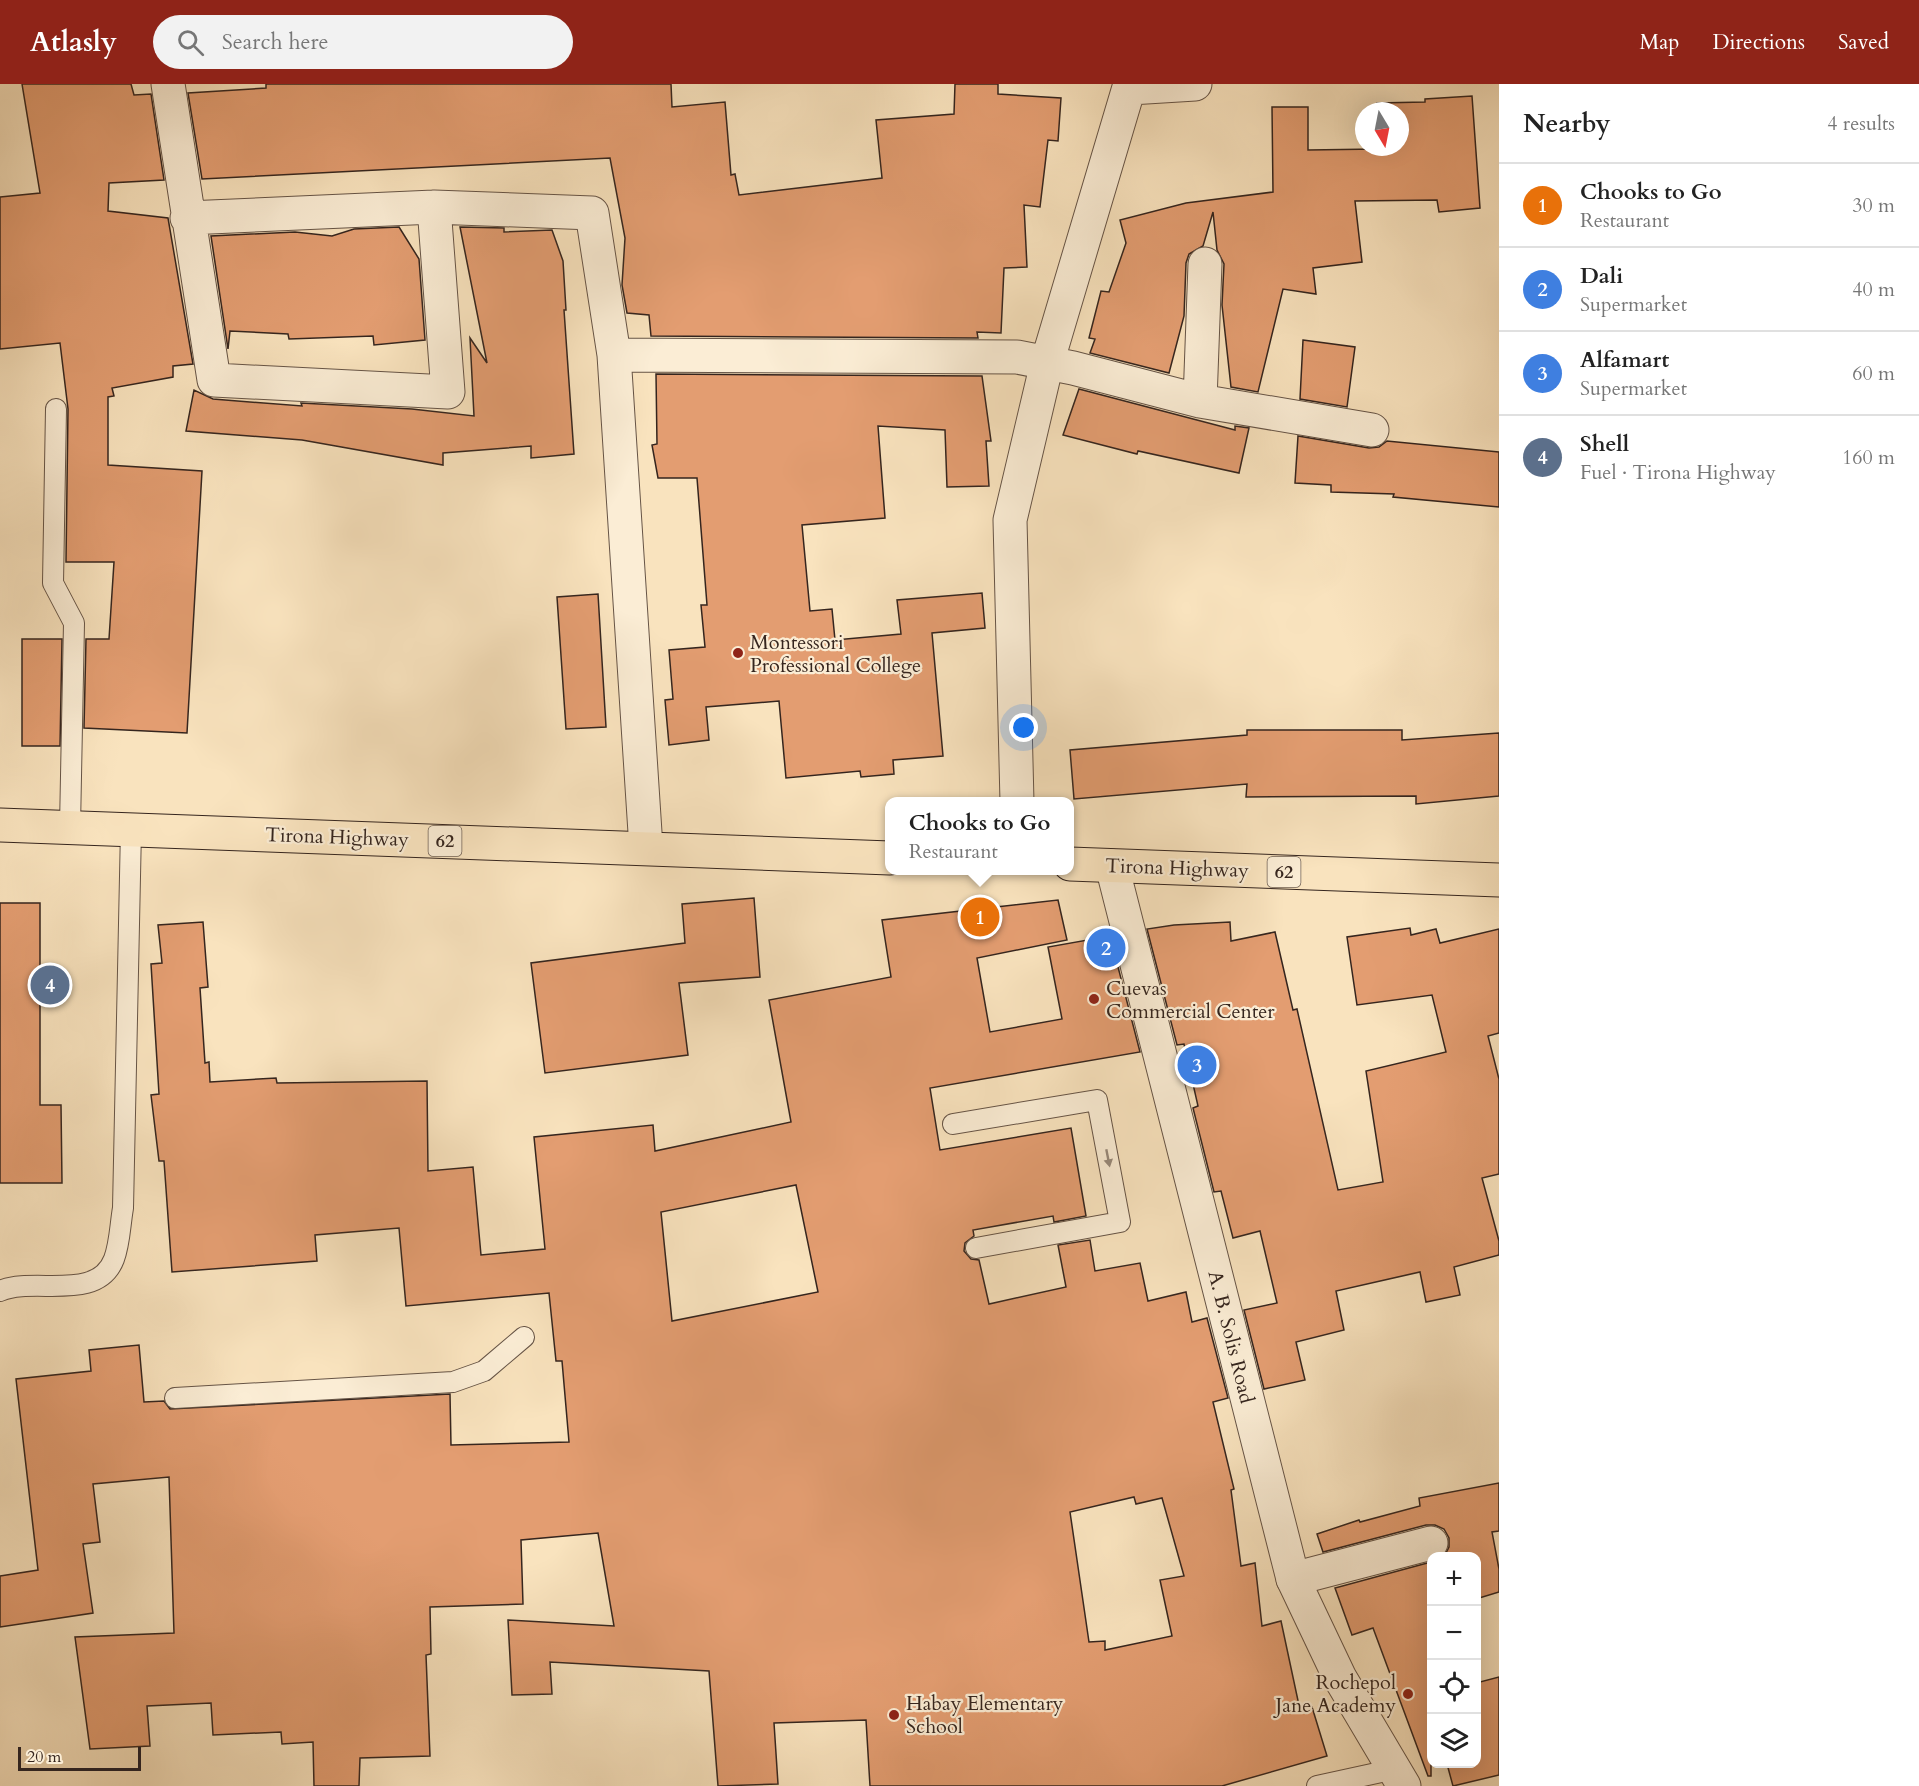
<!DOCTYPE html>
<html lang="en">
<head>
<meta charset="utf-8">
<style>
  body { margin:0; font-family:Cardo,serif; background:#f2f2f2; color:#222 }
  .controls { position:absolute; right:18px; bottom:18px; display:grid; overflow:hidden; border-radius:12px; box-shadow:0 6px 24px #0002 }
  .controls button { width:54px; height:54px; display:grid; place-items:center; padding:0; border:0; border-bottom:2px solid #e0e0e0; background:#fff; color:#222; font:30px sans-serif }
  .compass { position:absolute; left:1355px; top:18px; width:54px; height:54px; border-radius:50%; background:#fff; box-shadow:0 6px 24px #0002; rotate:170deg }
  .scale { position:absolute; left:18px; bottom:15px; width:123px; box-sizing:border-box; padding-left:6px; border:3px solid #35251e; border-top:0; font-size:16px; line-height:21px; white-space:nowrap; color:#35251e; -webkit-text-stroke:4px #fbedd5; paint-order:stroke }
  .you { position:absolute; left:1024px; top:644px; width:21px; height:21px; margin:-15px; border:4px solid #fff; border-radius:50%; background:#1a73e8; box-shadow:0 0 0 9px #1a73e833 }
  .badge { display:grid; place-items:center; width:39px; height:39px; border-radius:50%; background:#8f2418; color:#fff; font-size:20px; font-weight:700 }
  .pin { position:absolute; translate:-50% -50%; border:3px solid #fff; box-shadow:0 2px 6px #0006 }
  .popup { position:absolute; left:885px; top:713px; width:189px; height:78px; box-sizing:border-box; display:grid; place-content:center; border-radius:12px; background:#fff; filter:drop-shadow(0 2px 4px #0005); font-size:20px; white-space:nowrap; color:#767676 }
  .popup b { font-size:22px; color:#222 }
  .popup::after { content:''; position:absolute; left:50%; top:100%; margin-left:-12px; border:12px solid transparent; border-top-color:#fff }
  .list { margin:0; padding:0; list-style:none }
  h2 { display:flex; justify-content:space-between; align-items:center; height:78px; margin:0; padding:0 24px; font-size:26px }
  h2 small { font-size:20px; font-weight:400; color:#767676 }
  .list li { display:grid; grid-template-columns:39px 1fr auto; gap:18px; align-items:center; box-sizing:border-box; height:84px; padding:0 24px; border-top:2px solid #e0e0e0 }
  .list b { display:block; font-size:22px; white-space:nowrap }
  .list p { margin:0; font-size:20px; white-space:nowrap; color:#767676 }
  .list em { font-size:20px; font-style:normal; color:#767676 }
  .icon { flex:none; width:33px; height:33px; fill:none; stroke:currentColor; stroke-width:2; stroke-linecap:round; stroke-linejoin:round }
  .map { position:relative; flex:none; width:1499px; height:1702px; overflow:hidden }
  header { display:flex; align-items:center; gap:36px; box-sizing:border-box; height:84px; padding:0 30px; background:#8f2418; color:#fff }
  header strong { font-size:28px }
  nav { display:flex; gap:33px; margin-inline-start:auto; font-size:21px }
  .search { width:420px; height:54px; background:#f2f2f2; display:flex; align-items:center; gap:15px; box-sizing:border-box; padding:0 21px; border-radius:33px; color:#767676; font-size:22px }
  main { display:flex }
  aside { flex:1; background:#fff }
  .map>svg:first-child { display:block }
</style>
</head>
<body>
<header>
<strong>Atlasly</strong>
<div class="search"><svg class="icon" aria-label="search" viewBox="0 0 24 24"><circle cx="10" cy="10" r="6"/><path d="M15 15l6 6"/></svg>Search here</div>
<nav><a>Map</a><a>Directions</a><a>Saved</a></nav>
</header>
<main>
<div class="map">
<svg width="1499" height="1702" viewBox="0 0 1499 1702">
  <rect width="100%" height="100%" fill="#f9e3be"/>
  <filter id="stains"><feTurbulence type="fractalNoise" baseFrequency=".00333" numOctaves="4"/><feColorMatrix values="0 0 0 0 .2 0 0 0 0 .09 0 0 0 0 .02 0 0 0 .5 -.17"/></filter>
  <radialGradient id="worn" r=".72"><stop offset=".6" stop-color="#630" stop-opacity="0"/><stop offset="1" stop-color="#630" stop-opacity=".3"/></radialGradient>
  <path fill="#e39d71" stroke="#35251e" stroke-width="1.5" fill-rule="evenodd" d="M22 0H131L134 11 151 10 164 96 109 99 108 127 168 134 193 280 173 282V293L112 304 114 312 108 313V381L202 387 187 649 84 644 86 555H109L114 478H66L68 325 60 259 0 265V113L40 109Z
    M266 0H671L672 23 725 18 731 91 735 90 739 111 882 94 876 36 954 30 955 0H998V10L1061 14 1058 57 1048 56 1040 123 1024 121 1027 183 1004 184 1001 249 977 248 978 254 651 252 649 231 627 229 622 201 625 154 610 74 202 95 188 9 266 4Z
    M1472 12 1480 124 1439 128 1437 116 1355 117 1362 178 1313 184 1316 210 1283 205 1258 308 1231 303 1222 221 1224 180 1217 166 1213 128 1203 162 1189 170 1186 179 1184 232 1169 289 1090 269 1095 255 1089 254 1101 207 1109 208 1126 159 1120 136 1186 119 1273 108 1272 23H1308V66L1377 65 1400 63V27H1377V19L1425 18V15Z
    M399 143 419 175 425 256 374 261 373 252 289 255 288 250 230 247 228 265 211 152 295 148 332 152 354 145Z
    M460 143 504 144V148L552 146 563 177 566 226H564L574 370 531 374V362L443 369V381L302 356 186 347 194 306 213 315 302 322 301 319 412 325 474 332 470 254 487 279Z
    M1303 256 1355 263 1347 323 1300 315Z
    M656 290 982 292 991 357H986L989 402 947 403 945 346 878 342 885 434 802 441 810 527 832 525 835 556 901 550 897 516 982 509 985 544 932 549 943 672 893 676 894 690 861 693 860 687 786 694 779 617 706 623 709 656 669 661 665 616 673 615 669 566 705 563 701 521H707L697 394H658L652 361 657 360Z
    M1079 305 1235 346V342L1249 344 1239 389 1138 367 1137 370 1063 351Z
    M1298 352 1369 364 1379 363 1387 357 1499 368V423L1393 413 1394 410 1331 408V401L1295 399Z
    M598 510 606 643 566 645 557 513Z
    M22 555H62L60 662H22Z
    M1247 646H1402V656L1499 649V712L1416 720V712L1246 713 1247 700 1074 715 1070 666 1247 651Z
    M754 814 760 893 679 899 688 971 545 989 531 879 685 859 682 820Z
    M1058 816 1067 856 977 874 990 948 1062 935 1048 863 1110 852 1140 968 930 1004 940 1066 1071 1044 1086 1132 1054 1138 1053 1132 973 1146 974 1152 965 1159 964 1167 971 1175 979 1176 989 1220 1066 1203 1058 1161 1090 1156 1095 1187 1140 1179 1148 1217 1186 1208 1192 1238 1207 1234 1228 1314 1213 1318 1234 1405 1231 1406 1241 1482 1255 1479 1262 1542 1281 1537 1300 1626 1312 1623 1327 1672 1222 1702H870L866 1636 774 1639 778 1700 718 1702 709 1587 550 1578 552 1610 512 1611 508 1536 614 1542 598 1449 521 1456 523 1520 430 1523 431 1570 426 1571 430 1672 360 1674 359 1702H314L313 1658 282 1660 281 1648 213 1651 211 1619 147 1622 150 1662 90 1665 75 1553 174 1549 169 1393 93 1400 100 1458 83 1460 93 1529 0 1543V1492L38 1486 16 1295 91 1287 89 1266 139 1261 144 1318 164 1317 170 1325 450 1310 451 1361 569 1358 562 1277H556L549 1209 406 1222 399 1144 315 1151 317 1177 172 1188 164 1077H159L151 1011 159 1010 151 880 162 879 158 841 203 838 208 903 200 904 205 979 209 978 210 998 276 994 277 999 427 997 428 1087 473 1083 481 1171 545 1165 534 1053 653 1041 655 1067 791 1038 769 916 891 893 882 836ZM796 1101 818 1208 672 1237 661 1128ZM1134 1413 1136 1420 1162 1414 1184 1492 1160 1496 1172 1552 1105 1566V1557L1089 1558 1070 1428Z
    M0 819H40V1021H61L62 1099H0Z
    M1230 838 1231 857 1275 848 1293 926 1297 925 1338 1106 1383 1098 1366 987 1446 968 1432 911 1357 921 1347 853 1410 844 1411 851 1436 845 1440 859 1499 845V949L1488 952 1499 995V1090L1482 1094 1499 1157V1171L1454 1183 1460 1211 1426 1218 1420 1188 1336 1207 1344 1246 1296 1258 1305 1296 1264 1305 1244 1226 1277 1219 1260 1147 1233 1154 1221 1107 1214 1108 1193 1024 1198 1022 1184 960 1177 961 1147 845 1174 841Z
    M1499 1399V1447L1492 1448 1499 1485V1508L1476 1515V1473H1444L1449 1463V1454L1444 1445 1435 1441H1426L1323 1468 1317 1450 1359 1436 1360 1438 1420 1422 1419 1414Z
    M1431 1478V1692H1428L1373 1544 1352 1551 1335 1504Z
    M1499 1593V1691L1453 1702 1447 1680H1476V1599Z"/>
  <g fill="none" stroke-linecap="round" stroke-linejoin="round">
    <defs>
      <path id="service" d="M56 325 53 499 74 539 70 743
        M953 1040 1097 1016 1120 1138 976 1164
        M0 1207C34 1192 97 1219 114 1175 120 1159 120 1141 123 1124L131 745
        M175 1314 453 1298 484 1287 524 1253
        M1317 1702 1395 1685"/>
      <path id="minor" d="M168 0 214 296 448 308 434 123
        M1130 4 1195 0
        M187 134 434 123 592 129 614 271 646 764
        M614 271 1017 273 1073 284 1200 317 1372 346
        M1200 317 1205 180
        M1017 718 1010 436 1047 279 1130 0
        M1293 1495 1431 1459"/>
      <path id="tertiary" d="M1112 782 1293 1495 1340 1594 1404 1702"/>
      <path id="primary" d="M0 741 890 774
        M1070 780 1499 796"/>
    </defs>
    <use href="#service" stroke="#665446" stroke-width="22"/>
    <use href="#minor" stroke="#665446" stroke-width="35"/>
    <use href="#tertiary" stroke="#665446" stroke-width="35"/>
    <use href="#primary" stroke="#35251e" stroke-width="35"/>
    <use href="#service" stroke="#fbedd5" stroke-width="20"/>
    <use href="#minor" stroke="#fbedd5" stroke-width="33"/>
    <use href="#tertiary" stroke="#fbedd5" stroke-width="33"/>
    <use href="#primary" stroke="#f9e3be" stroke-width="33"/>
  </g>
  <defs><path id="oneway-solid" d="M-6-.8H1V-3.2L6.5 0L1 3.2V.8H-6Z" transform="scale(1.5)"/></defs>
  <use fill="#98897a" href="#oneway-solid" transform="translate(1108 1074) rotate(79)"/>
  <g fill="#8f2418" stroke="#fbedd5" stroke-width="2">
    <circle cx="738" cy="569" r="6"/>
    <circle cx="1094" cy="915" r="6"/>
    <circle cx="1408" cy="1610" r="6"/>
    <circle cx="894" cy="1631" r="6"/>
  </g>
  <g text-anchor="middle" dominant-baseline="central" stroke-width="4.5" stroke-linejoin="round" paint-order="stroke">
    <g fill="#fbedd5" stroke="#706155" stroke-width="1.5">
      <rect x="428.5" y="742" width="33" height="30" rx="4.5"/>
      <rect x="1267.5" y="773" width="33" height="30" rx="4.5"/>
    </g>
    <g font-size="18" font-weight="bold" fill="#35251e">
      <text x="445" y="757">62</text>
      <text x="1284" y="788">62</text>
    </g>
    <g font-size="20" fill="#35251e" stroke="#fbedd5" text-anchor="start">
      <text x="750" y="558">Montessori<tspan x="750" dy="23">Professional College</tspan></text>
      <text x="1106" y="904">Cuevas<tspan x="1106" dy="23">Commercial Center</tspan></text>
      <text x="1396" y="1598" text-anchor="end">Rochepol<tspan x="1396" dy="23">Jane Academy</tspan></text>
      <text x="906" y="1619">Habay Elementary<tspan x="906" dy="23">School</tspan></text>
    </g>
    <g font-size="20" fill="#35251e" stroke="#fbedd5">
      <text transform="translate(337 753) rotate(2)">Tirona Highway</text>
      <text transform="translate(1177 784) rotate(2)">Tirona Highway</text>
      <text transform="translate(1231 1253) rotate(76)">A. B. Solis Road</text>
    </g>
  </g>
  <rect width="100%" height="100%" filter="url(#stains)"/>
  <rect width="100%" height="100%" fill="url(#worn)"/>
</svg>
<div class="controls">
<button>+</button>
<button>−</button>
<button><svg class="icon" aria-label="locate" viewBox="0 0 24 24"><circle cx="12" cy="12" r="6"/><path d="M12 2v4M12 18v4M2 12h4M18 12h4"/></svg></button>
<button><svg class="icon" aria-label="layers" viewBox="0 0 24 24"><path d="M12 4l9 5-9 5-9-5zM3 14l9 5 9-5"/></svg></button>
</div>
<svg class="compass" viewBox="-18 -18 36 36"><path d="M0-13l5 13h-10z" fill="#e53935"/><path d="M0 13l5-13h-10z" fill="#767676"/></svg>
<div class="scale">20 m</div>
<div class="you"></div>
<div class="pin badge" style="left:980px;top:833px;background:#e8710a">1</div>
<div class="popup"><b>Chooks to Go</b>Restaurant</div>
<div class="pin badge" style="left:1106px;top:864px;background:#3f7fe0">2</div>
<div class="pin badge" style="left:1197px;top:981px;background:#3f7fe0">3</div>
<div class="pin badge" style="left:50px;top:901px;background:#5c6f8a">4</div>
</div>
<aside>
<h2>Nearby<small>4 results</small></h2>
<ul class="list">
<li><span class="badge" style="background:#e8710a">1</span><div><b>Chooks to Go</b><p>Restaurant</p></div><em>30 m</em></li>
<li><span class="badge" style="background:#3f7fe0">2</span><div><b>Dali</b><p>Supermarket</p></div><em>40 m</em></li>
<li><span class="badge" style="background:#3f7fe0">3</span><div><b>Alfamart</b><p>Supermarket</p></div><em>60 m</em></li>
<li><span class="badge" style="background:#5c6f8a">4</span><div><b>Shell</b><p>Fuel · Tirona Highway</p></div><em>160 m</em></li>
</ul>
</aside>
</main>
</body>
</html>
